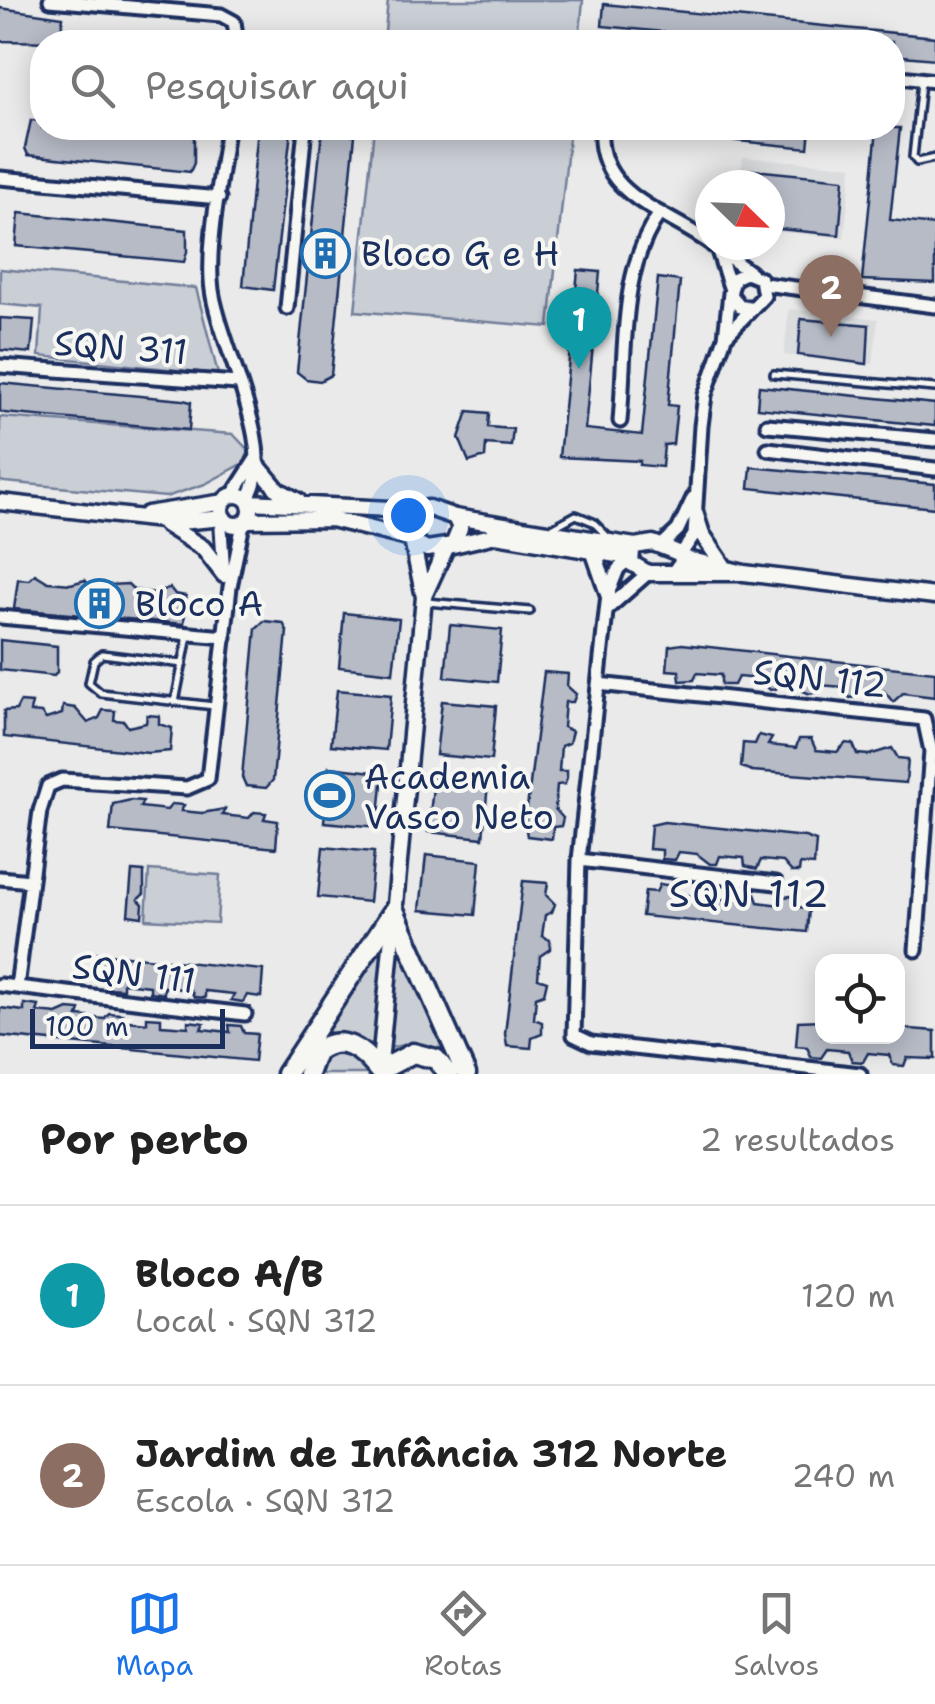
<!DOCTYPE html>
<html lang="pt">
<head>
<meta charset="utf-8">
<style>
  body { margin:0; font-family:"Shantell Sans",sans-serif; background:#f6f6f6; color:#222 }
  .controls { position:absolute; right:30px; bottom:30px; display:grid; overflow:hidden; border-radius:20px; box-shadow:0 5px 25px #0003 }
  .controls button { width:90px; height:90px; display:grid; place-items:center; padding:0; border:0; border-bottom:2px solid #e0e0e0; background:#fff; color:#222; font:50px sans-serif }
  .compass { position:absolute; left:695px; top:170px; width:90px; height:90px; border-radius:50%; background:#fff; box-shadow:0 5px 25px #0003; rotate:113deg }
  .scale { position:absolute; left:30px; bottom:25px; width:195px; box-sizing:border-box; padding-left:10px; border:5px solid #1b2f5e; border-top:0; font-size:28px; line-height:35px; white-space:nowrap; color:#1b2f5e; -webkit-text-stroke:8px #f6f6f2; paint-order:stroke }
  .you { position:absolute; left:408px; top:515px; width:35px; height:35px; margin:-25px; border:8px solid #fff; border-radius:50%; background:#1a73e8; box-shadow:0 0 0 15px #1a73e833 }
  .badge { display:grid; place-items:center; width:65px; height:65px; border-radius:50%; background:#1a73e8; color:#fff; font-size:32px; font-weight:700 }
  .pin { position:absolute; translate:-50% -82px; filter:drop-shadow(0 2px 5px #0008) }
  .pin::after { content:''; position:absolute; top:52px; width:35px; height:30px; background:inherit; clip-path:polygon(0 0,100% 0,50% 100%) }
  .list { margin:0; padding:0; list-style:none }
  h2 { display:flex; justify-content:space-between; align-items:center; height:130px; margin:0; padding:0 40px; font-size:42px }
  h2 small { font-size:32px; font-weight:400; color:#767676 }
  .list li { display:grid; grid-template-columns:65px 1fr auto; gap:30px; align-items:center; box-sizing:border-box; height:180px; padding:0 40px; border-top:2px solid #e0e0e0 }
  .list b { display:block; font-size:38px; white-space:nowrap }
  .list p { margin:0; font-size:32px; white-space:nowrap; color:#767676 }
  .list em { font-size:32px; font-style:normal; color:#767676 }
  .icon { flex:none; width:55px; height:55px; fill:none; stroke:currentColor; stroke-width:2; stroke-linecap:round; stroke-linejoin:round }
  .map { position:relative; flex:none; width:935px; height:1074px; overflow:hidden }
  .search { position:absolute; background:#fff; box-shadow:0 5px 25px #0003; left:30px; right:30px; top:30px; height:110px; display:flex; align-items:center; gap:25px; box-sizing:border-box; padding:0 35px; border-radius:40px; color:#767676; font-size:38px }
  .sheet { height:490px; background:#fff }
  nav { display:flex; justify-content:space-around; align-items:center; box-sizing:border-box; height:140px; border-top:2px solid #e0e0e0; background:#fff; font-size:28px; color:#767676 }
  nav a { display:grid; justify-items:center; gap:5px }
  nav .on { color:#1a73e8 }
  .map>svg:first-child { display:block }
</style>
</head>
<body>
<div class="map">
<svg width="935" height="1074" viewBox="0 0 935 1074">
  <rect width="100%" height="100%" fill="#e9eae9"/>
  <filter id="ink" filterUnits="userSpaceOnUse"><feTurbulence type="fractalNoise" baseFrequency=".01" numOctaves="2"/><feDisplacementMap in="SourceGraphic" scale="20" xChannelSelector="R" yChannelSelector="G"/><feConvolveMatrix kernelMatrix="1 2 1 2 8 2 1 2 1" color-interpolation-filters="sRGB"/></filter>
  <g filter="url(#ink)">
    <path fill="#dadcde" d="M743 157 852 166 844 238 770 231V185H739Z
      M789 309 878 319 873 364 784 355Z"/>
    <path fill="#caced5" stroke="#727e9a" stroke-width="2.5" d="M388 0H583L579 42H384Z
      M374 128H570L549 327 355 311Z
      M0 269 196 288 218 374 39 356 42 308 0 304Z
      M0 417 233 434 249 451 244 463 205 484 166 497 5 482 0 481Z
      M149 870 220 875 217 923 146 919Z
      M387 929 374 1055 344 1039 302 1074H292Z
      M397 933 460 1074C437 1054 420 1037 388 1049Z
      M331 1050 350 1051 370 1074H314L318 1061Z"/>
    <path fill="#b6bbc6" stroke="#1b2f5e" stroke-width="2.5" d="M604 4 935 37V59L892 55V42H766L602 26Z
      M0 8 63 17 60 42 0 41Z
      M31 120 42 121V128H108L194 136V163L190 172 28 155 25 148Z
      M258 128 291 131 273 290 243 286Z
      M329 128H348L347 134 355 135 331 375 320 381 306 379 297 372 322 131 329 132Z
      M680 128H810L808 148 680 135Z
      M877 128H900L890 220 935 225V283L862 280Z
      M743 169 844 179 839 235 770 228 771 185H742Z
      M19 213 187 230V252L184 262 16 246Z
      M578 270 600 272 585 429 642 435 658 278 680 281 668 405 677 406 673 444 664 445 662 467 639 465 640 461 559 457Z
      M0 318 34 320 31 353 0 350Z
      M801 319 869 325 867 364 798 355Z
      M0 383 183 400 191 402 189 430 4 413 0 411Z
      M759 386 935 404V426L757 408Z
      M468 411 489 413 488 427 513 429 511 446 486 444 485 457 469 462 459 438Z
      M751 467 935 484V508L749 488Z
      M35 574 48 582 71 584 85 580 90 586 128 584 134 590 155 593 170 588 175 594 186 596 184 624 14 609 18 579 29 580Z
      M344 613 399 619 393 673 339 667Z
      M264 621 283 623 287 631 273 780 266 788 246 786 242 777 256 628Z
      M450 625 502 630 497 682 445 677Z
      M0 640 57 646V672L54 676 0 670Z
      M682 644 935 672V697L903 693 893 702 884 691 861 689 858 697 850 698 843 687 820 685 817 692 810 694 803 691V683L779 681 776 689 770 690 759 679 738 677 734 685H721V675L697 673 694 680 680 681 679 671 667 670 669 646Z
      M544 672 568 674 567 686 576 694 573 702H565L563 727 572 731 569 743 561 746 559 771H567V777L565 784 557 785 555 809 563 818 561 826 553 827 552 839 527 836 525 824Z
      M337 690 391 695 386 750 331 745Z
      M442 701 496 706 491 760 436 755Z
      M20 702 32 703 30 712 41 713 46 719 62 714 63 706 75 708 88 723 99 718 103 710 115 711 114 720 124 721 128 727 146 723 147 715 159 716V724L172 728 170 751 148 753 4 737V711L16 710Z
      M759 735 772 738 768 745 796 748 799 739H811L816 750 837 752 846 743 853 744 857 754 869 755 892 748 898 758 908 759 906 783 752 771 741 767 743 743 755 744Z
      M329 767 383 773 378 827 324 822Z
      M434 778 488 783 483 838 428 832Z
      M131 800 143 801 140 807 167 810 172 804 184 805 181 811 202 813 225 809 222 815 249 818 254 812 266 813 264 819 278 821 276 848 110 831 113 804Z
      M664 822 805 837 816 841 814 865 800 864 799 872H792L783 862 761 860 757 869 745 866 744 858 720 856 717 864H710L697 854 679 852 675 860 662 859V850L649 849 651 825Z
      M323 847 374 852 369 902 318 897Z
      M426 855 480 861 475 915 420 910Z
      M132 871 144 872V894L138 899 143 904 142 917 128 915Z
      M523 881 548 883 546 895 555 904 552 912 545 915 542 936 550 940V949L540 956 538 978 547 981 544 994 536 997 534 1019 542 1022V1034L532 1038 531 1048 507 1046 505 1034Z
      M660 884 673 886 676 894 698 896 701 889 708 888 714 890 715 898 739 901 748 892 755 894 758 902 780 905 783 897 791 896 797 907 809 908 807 932 642 916 645 891 656 892Z
      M98 953 263 970 261 997 247 995 243 1002 231 1000 234 994 205 991V998L194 997 191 990 164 987V994L150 992V986L123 983V989L108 988 110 982 96 980Z
      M24 1004 39 1006 37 1012 57 1014 68 1009 80 1010 78 1016 104 1019 109 1013 122 1014 119 1020 147 1023V1017L161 1018V1025L188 1027V1021L204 1023 201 1029 230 1032 229 1025 241 1026 244 1033 257 1034 254 1061 0 1036V1008L24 1011Z
      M822 1020V1036H898V1028L935 1031V1059L907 1058 904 1066 893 1065 889 1055 868 1053 863 1062 852 1061 848 1051 827 1049 821 1058 811 1057 807 1047 796 1046 798 1021Z"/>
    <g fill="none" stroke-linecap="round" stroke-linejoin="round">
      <defs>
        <path id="service" d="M921 82 913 157 917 162 935 158
          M774 374 935 388
          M554 527 576 515 593 522 610 539
          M427 602 530 611
          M183 664 102 654 94 661 89 683 101 693 214 706
          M175 702 188 636"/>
        <path id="minor" d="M50 0 221 15 234 22 237 42
          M892 76 935 81
          M227 128C222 173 206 247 212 290 219 345 281 452 247 499
          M601 128C596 195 664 210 710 243
          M0 178 219 198
          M712 245 751 273
          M717 248 730 287
          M764 284 935 306
          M287 308 305 128
          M725 337 764 296 761 279 746 273 735 278 730 293 740 307H752
          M0 366 238 383
          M620 421C626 353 619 269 660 213
          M767 425 935 440
          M768 449 935 469
          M232 496 257 457
          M662 545 678 530 693 498
          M681 554 694 535 701 426 705 395 725 337 730 293
          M629 559 618 569 608 594 579 860 574 1035 591 1043 860 1074
          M224 574 221 529 225 520
          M607 609 648 573
          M0 617 225 637
          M598 684 924 719 931 751 916 950
          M579 860 776 883
          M0 878 30 881
          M0 985 245 1014
          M17 987 40 811 48 786 62 780 187 788 208 779 230 587 243 524"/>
        <path id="tertiary" d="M258 466 278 490 298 501
          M221 510a15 15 0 1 1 30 0a15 15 0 1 1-30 0Z
          M0 502 179 522 224 518
          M249 502 410 510
          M429 508 455 517 460 528 453 545 427 549 404 537 410 510Z
          M695 512 702 534 723 565
          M147 514 224 502
          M455 517 635 546 653 543 681 554 682 564 676 570
          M247 520 331 519 404 537
          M165 524 203 548 224 575
          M453 545 496 535 629 557
          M593 550 608 594
          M632 551 631 563 648 573H742
          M683 558 744 573 935 596
          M424 596 446 548
          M379 1074 424 597 413 545"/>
        <path id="primary" d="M286 1074 394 910 466 1074
          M308 1074 316 1052C341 1032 363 1050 379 1071L413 1053 436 1059 448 1074"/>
      </defs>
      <use href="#service" stroke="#1b2f5e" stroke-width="12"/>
      <use href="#minor" stroke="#1b2f5e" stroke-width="19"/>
      <use href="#tertiary" stroke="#1b2f5e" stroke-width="21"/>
      <use href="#primary" stroke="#1b2f5e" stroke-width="25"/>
      <use href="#service" stroke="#f6f6f2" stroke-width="5"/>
      <use href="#minor" stroke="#f6f6f2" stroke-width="11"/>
      <use href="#tertiary" stroke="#f6f6f2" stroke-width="14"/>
      <use href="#primary" stroke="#f6f6f2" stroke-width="18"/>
    </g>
  </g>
  <defs>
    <symbol id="building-ring" viewBox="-11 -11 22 22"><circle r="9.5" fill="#f6f6f2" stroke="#1f6fb2" stroke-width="1.5"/><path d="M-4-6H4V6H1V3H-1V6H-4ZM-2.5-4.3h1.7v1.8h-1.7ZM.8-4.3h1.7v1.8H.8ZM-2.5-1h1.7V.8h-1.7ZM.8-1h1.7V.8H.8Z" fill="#1f6fb2"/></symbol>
    <symbol id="stadium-ring" viewBox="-11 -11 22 22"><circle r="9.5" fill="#f6f6f2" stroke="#1f6fb2" stroke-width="1.5"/><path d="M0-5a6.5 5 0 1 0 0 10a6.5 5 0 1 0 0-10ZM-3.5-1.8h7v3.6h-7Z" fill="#1f6fb2"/></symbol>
  </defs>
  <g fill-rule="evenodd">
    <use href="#building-ring" x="298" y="226" width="55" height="55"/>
    <use href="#building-ring" x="72" y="576" width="55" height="55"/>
    <use href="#stadium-ring" x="302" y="768" width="55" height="55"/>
  </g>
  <g text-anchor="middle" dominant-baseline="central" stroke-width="8" stroke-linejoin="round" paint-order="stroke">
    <g font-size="35" fill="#1b2f5e" stroke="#f6f6f2" text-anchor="start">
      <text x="361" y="253">Bloco G e H</text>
      <text x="135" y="603">Bloco A</text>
      <text x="364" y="776">Academia<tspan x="364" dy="40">Vasco Neto</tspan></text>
    </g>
    <g font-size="35" fill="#1b2f5e" stroke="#f6f6f2">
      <text transform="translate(121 347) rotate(4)">SQN 311</text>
      <text transform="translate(820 678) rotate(6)">SQN 112</text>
      <text transform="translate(134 973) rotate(7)">SQN 111</text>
    </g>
    <g font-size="38" letter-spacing="2.5" fill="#1b2f5e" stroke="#f6f6f2">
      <text x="750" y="893">SQN 112</text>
    </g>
  </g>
</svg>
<div class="controls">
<button><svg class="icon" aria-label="locate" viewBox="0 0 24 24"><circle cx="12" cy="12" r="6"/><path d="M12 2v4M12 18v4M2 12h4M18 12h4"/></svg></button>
</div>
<svg class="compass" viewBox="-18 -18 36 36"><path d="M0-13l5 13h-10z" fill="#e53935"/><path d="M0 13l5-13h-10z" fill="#767676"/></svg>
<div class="scale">100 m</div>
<div class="you"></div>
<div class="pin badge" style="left:579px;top:369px;background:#0f9aa8">1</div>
<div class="pin badge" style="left:831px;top:337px;background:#8d6e63">2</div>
<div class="search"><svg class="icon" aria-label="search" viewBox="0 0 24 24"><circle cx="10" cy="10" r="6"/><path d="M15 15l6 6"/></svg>Pesquisar aqui</div>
</div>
<section class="sheet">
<h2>Por perto<small>2 resultados</small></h2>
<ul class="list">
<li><span class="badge" style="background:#0f9aa8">1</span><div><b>Bloco A/B</b><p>Local · SQN 312</p></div><em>120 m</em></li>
<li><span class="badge" style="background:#8d6e63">2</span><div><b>Jardim de Infância 312 Norte</b><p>Escola · SQN 312</p></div><em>240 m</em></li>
</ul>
</section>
<nav>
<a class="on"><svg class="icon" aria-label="map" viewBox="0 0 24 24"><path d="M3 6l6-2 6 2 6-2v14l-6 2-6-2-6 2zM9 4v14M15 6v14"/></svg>Mapa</a>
<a><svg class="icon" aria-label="directions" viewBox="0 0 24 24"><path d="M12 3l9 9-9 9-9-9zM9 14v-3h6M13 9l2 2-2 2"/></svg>Rotas</a>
<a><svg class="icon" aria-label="saved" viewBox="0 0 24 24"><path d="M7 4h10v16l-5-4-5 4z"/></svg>Salvos</a>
</nav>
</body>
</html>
